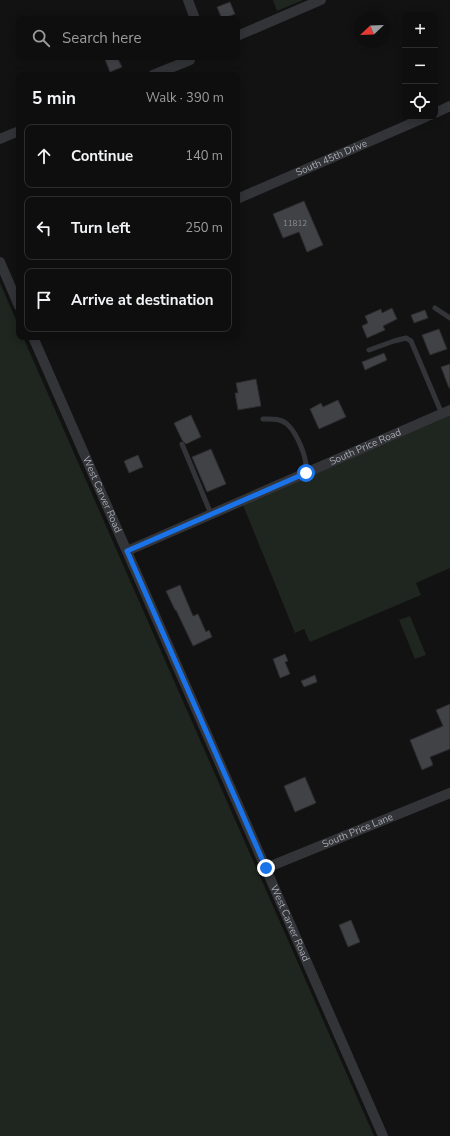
<!DOCTYPE html>
<html lang="en">
<head>
<meta charset="utf-8">
<style>
  body { margin:0; font-family:"Nunito Sans",sans-serif; background:#171717; color:#f1f3f6 }
  .controls { position:absolute; right:12px; top:12px; display:grid; overflow:hidden; border-radius:8px; box-shadow:0 2px 10px #0003 }
  .controls button { width:36px; height:36px; display:grid; place-items:center; padding:0; border:0; border-bottom:1px solid #2e2e2e; background:#0e0e0e; color:#f1f3f6; font:20px sans-serif }
  .compass { position:absolute; left:354px; top:12px; width:36px; height:36px; border-radius:50%; background:#0e0e0e; box-shadow:0 2px 10px #0003; rotate:247deg }
  .stop { position:absolute; width:12px; height:12px; margin:-9px; border:3px solid #1a73e8; border-radius:50%; background:#fff }
  .stop.end { background:#1a73e8; border-color:#fff; box-shadow:0 1px 4px #0008 }
  .list { margin:0; padding:0; list-style:none }
  h2 { display:flex; justify-content:space-between; align-items:center; height:52px; margin:0; padding:0 16px; font-size:17px }
  h2 small { font-size:13px; font-weight:400; color:#9b9c9e }
  .list li { display:grid; grid-template-columns:26px 1fr auto; gap:12px; align-items:center; box-sizing:border-box; height:64px; margin:0 8px 8px; padding:0 8px; border:1px solid #2e2e2e; border-radius:8px }
  .list b { display:block; font-size:15px; white-space:nowrap }
  .list em { font-size:13px; font-style:normal; color:#9b9c9e }
  .icon { flex:none; width:22px; height:22px; fill:none; stroke:currentColor; stroke-width:2; stroke-linecap:round; stroke-linejoin:round }
  .map { position:relative; flex:none; width:450px; height:1136px; overflow:hidden }
  .search { position:absolute; background:#0e0e0e; box-shadow:0 2px 10px #0003; left:16px; top:16px; width:224px; height:44px; display:flex; align-items:center; gap:10px; box-sizing:border-box; padding:0 14px; border-radius:8px; color:#9b9c9e; font-size:15px }
  .panel { position:absolute; background:#0e0e0e; box-shadow:0 2px 10px #0003; left:16px; top:72px; width:224px; height:268px; border-radius:8px }
  .map>svg:first-child { display:block }
</style>
</head>
<body>
<div class="map">
<svg width="450" height="1136" viewBox="0 0 450 1136">
  <rect width="100%" height="100%" fill="#121213"/>
  <path fill="#1f251f" d="M273 0H303L277 11Z
    M0 283 19 327V337H23L374 1136H0Z
    M450 415V568L416 583 421 595 310 642 304 629 295 633 243 505Z
    M410 616 426 655 415 659 399 620Z"/>
  <path fill="#414246" stroke="#2c2c2f" d="M230 2 235 14 222 19 217 7Z
    M104 57H117L122 67 110 72Z
    M304 201 323 245 307 252 299 232 283 238 273 214Z
    M392 308 397 319 383 326 385 330 367 338 362 326 368 323 365 316 381 309 382 313Z
    M425 310 428 318 414 323 411 315Z
    M439 329 447 349 430 355 422 335Z
    M384 353 387 360 365 370 362 362Z
    M450 364V388H449L441 367Z
    M256 379 261 406 238 410 235 393H238L236 383Z
    M338 400 346 417 319 429 310 409 321 403 323 407Z
    M191 415 201 437 186 444 182 440 174 423Z
    M211 449 226 484 207 492 192 457Z
    M138 455 143 467 129 473 124 461Z
    M180 585 193 616 198 614 206 632 209 630 212 637 193 646 176 610H175L166 591Z
    M285 654 288 661 285 662 290 674 280 678 273 659Z
    M315 675 317 682 304 687 301 681Z
    M450 704V749L430 757 433 765 422 770 410 740 443 726 436 710Z
    M305 777 316 803 295 812 284 786Z
    M351 920 360 942 348 947 339 925Z"/>
  <g fill="none" stroke-linecap="round" stroke-linejoin="round">
    <path stroke="#333438" stroke-width="5" d="M435 308 450 318
      M369 350 394 341 406 338 411 341 442 414
      M263 419C271 419 280 418 287 424 297 433 308 459 306 472
      M182 444 211 514"/>
    <g stroke="#333438" stroke-width="10">
      <path d="M188 0 195 19"/>
      <path d="M237 36 321 0"/>
      <path d="M153 75 190 60"/>
      <path d="M435 113 450 106"/>
      <path d="M0 139 19 131"/>
      <path id="s1" d="M237 199 426 117"/>
      <path d="M0 262 19 306"/>
      <path id="s2" d="M33 337 383 1136"/>
      <path id="s3" d="M127 551 450 410"/>
      <path id="s4" d="M266 868 450 793"/>
    </g>
  </g>
  <g fill="none" stroke-linecap="round" stroke-linejoin="round">
    <path stroke="#1a73e8" stroke-width="5" d="M266 868 127 551 306 473"/>
  </g>
  <g text-anchor="middle" dominant-baseline="central" stroke-width="4" stroke-linejoin="round" paint-order="stroke">
    <g font-size="8" fill="#8c8f97">
      <text x="295" y="223">11812</text>
    </g>
    <g font-size="10" fill="#a5a9b2" stroke="#0d0d0e">
      <text stroke="none"><textPath href="#s1" startOffset="103">South 45th Drive</textPath></text>
      <text stroke="none"><textPath href="#s3" startOffset="260">South Price Road</textPath></text>
      <text stroke="none"><textPath href="#s2" startOffset="172">West Carver Road</textPath></text>
      <text stroke="none"><textPath href="#s4" startOffset="99">South Price Lane</textPath></text>
      <text stroke="none"><textPath href="#s2" startOffset="640">West Carver Road</textPath></text>
    </g>
  </g>
</svg>
<div class="controls">
<button>+</button>
<button>−</button>
<button><svg class="icon" aria-label="locate" viewBox="0 0 24 24"><circle cx="12" cy="12" r="6"/><path d="M12 2v4M12 18v4M2 12h4M18 12h4"/></svg></button>
</div>
<svg class="compass" viewBox="-18 -18 36 36"><path d="M0-13l5 13h-10z" fill="#e53935"/><path d="M0 13l5-13h-10z" fill="#9b9c9e"/></svg>
<div class="stop" style="left:306px;top:473px"></div>
<div class="stop end" style="left:266px;top:868px"></div>
<div class="search"><svg class="icon" aria-label="search" viewBox="0 0 24 24"><circle cx="10" cy="10" r="6"/><path d="M15 15l6 6"/></svg>Search here</div>
<section class="panel">
<h2>5 min<small>Walk · 390 m</small></h2>
<ul class="list">
<li><svg class="icon" aria-label="ahead" viewBox="0 0 24 24"><path d="M12 20V5M6 11l6-6 6 6"/></svg><div><b>Continue</b></div><em>140 m</em></li>
<li><svg class="icon" aria-label="left" viewBox="0 0 24 24"><path d="M17 20v-9H6M10 6l-5 5 5 5"/></svg><div><b>Turn left</b></div><em>250 m</em></li>
<li><svg class="icon" aria-label="arrive" viewBox="0 0 24 24"><path d="M6 21V4h12l-3 4 3 4H6"/></svg><div><b>Arrive at destination</b></div></li>
</ul>
</section>
</div>
</body>
</html>
